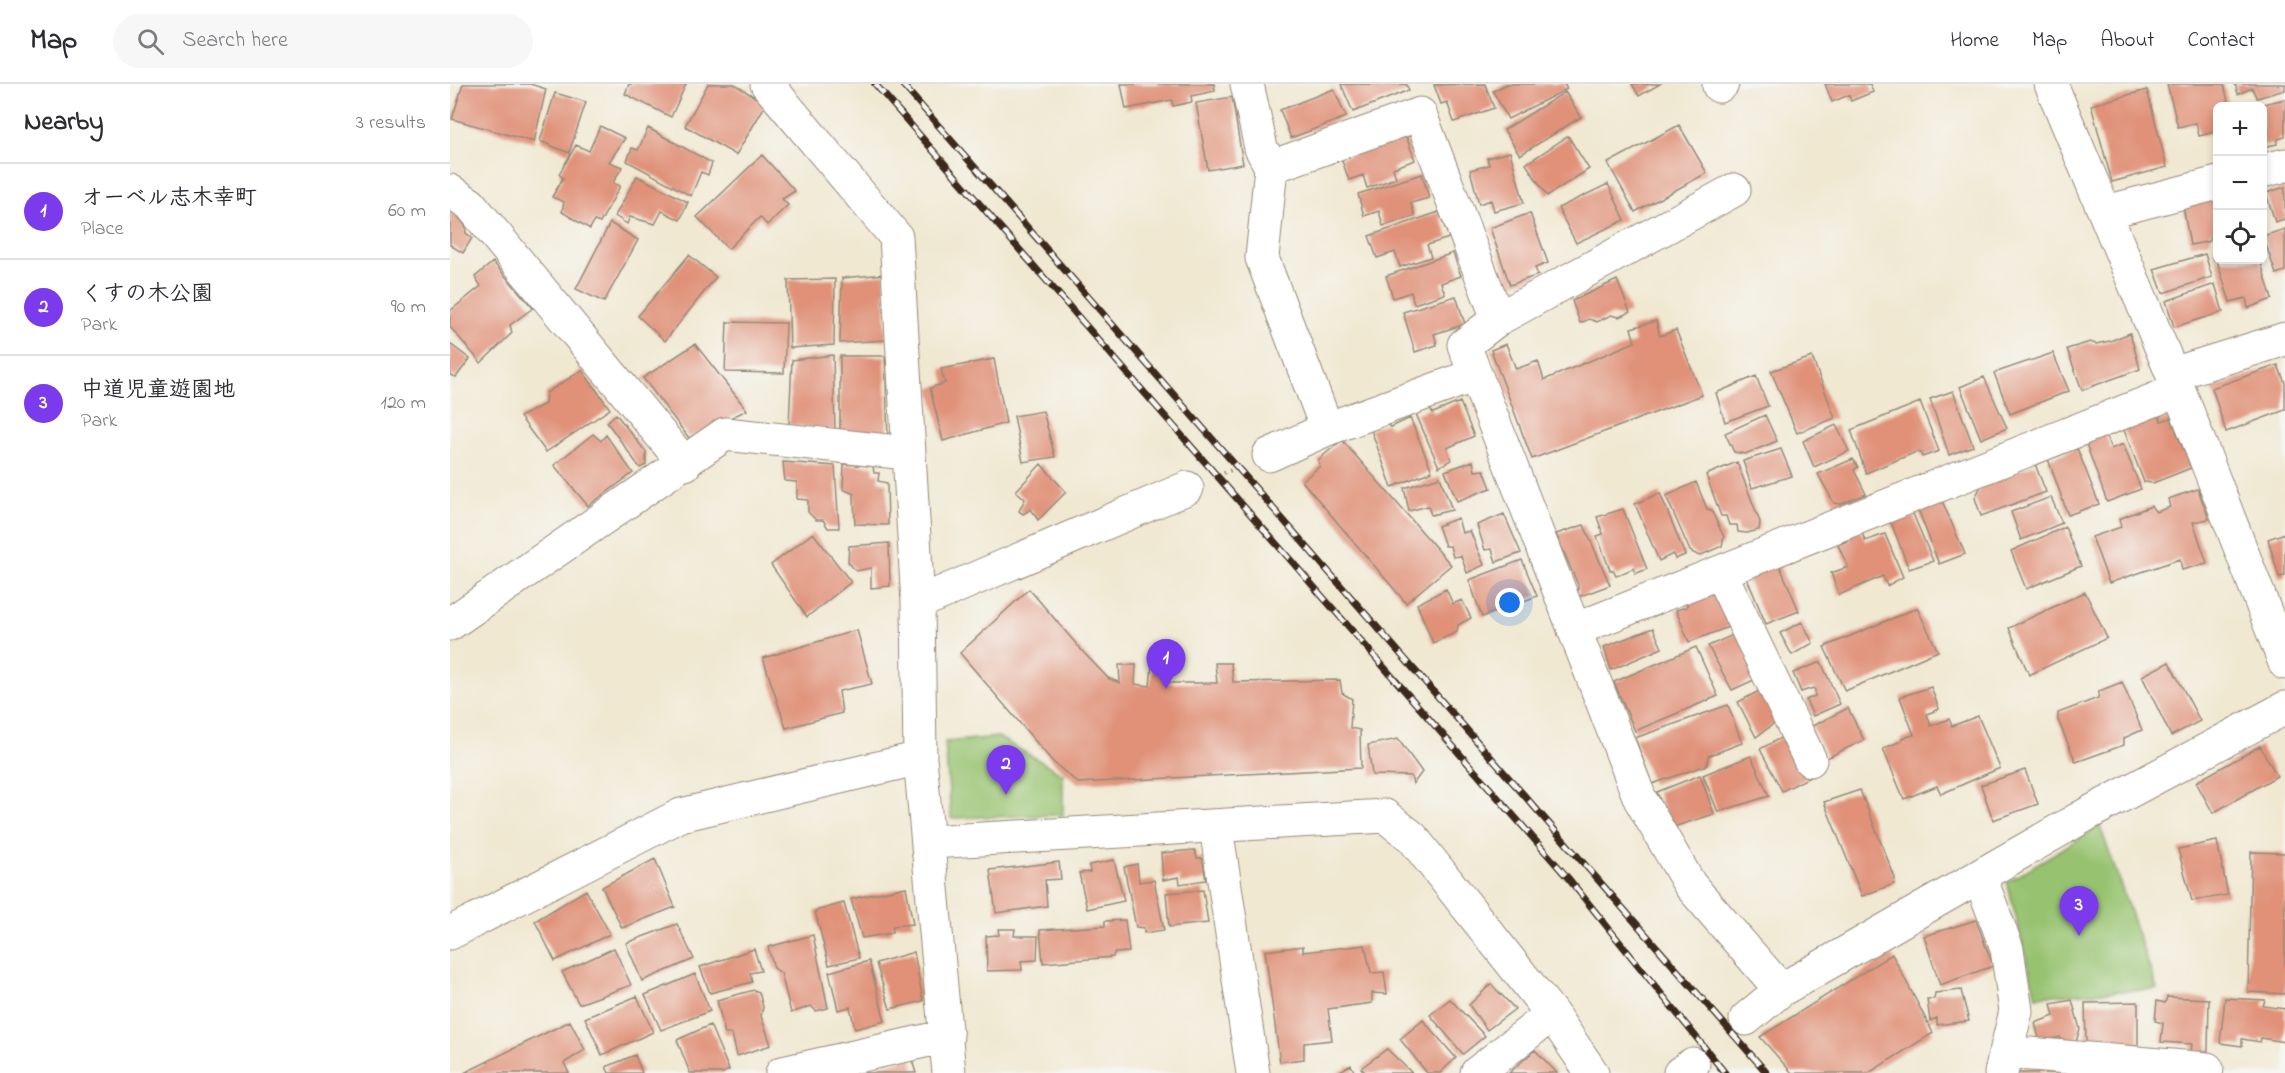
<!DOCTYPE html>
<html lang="en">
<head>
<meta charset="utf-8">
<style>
  body { margin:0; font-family:"Indie Flower","Klee One",sans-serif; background:#f7f7f7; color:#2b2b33 }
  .controls { position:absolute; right:18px; top:18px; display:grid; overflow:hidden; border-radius:9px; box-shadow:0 3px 9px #0003 }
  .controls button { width:54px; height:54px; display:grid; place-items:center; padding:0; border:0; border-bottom:2px solid #e1e1e2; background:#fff; color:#2b2b33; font:30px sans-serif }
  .you { position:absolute; left:1060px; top:519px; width:21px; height:21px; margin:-15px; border:4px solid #fff; border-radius:50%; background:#1a73e8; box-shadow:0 0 0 9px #1a73e833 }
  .badge { display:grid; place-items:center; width:39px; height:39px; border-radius:50%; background:#7c3aed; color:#fff; font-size:20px; font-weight:700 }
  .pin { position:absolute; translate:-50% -50px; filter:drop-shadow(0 2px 3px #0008) }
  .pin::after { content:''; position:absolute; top:32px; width:21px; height:18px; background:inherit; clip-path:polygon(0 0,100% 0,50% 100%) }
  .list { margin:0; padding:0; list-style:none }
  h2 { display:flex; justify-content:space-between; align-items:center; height:78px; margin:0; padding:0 24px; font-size:26px }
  h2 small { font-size:20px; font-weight:400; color:#7c7c81 }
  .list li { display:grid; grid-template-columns:39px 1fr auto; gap:18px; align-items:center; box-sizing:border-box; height:96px; padding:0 24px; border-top:2px solid #e1e1e2 }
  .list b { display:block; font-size:22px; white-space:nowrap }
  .list p { margin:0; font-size:20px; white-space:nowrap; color:#7c7c81 }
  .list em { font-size:20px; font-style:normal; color:#7c7c81 }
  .icon { flex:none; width:33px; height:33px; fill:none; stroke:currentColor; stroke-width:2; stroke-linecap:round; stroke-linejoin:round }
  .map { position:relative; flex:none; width:1835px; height:989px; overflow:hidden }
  header { display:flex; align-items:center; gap:36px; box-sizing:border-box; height:84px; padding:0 30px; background:#fff; border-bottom:2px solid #e1e1e2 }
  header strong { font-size:28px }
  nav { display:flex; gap:33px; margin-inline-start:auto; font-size:21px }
  .search { width:420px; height:54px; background:#f7f7f7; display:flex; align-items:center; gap:15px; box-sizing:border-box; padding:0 21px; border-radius:33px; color:#7c7c81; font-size:22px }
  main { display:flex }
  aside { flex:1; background:#fff }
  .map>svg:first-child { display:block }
</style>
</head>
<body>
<header>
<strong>Map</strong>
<div class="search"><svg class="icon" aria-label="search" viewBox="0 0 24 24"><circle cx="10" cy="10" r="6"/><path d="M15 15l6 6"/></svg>Search here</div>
<nav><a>Home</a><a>Map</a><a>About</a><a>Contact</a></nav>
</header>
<main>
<aside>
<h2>Nearby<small>3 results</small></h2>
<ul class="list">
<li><span class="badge">1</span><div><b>オーベル志木幸町</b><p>Place</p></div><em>60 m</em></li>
<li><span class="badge">2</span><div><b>くすの木公園</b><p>Park</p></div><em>90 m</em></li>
<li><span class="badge">3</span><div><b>中道児童遊園地</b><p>Park</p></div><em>120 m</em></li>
</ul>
</aside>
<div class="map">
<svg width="1835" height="989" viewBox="0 0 1835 989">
  <rect width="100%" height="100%" fill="#f6f6f2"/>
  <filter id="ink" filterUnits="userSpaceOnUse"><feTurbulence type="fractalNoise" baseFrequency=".0167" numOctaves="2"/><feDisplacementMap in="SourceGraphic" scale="12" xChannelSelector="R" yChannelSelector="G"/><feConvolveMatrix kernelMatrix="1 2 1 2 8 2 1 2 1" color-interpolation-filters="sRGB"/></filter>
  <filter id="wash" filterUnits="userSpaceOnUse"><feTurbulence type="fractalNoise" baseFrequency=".008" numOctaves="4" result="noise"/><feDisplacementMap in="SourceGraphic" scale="24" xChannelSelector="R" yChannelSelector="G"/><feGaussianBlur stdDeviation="1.35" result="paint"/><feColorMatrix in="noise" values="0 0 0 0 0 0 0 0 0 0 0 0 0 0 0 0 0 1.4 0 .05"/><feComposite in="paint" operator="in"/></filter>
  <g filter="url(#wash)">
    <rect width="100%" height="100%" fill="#f0e8d1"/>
    <path fill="#97c370" stroke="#697647" stroke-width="1.5" d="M548 653 613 690V731L501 734 495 658Z
      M1650 742 1707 905 1586 912 1557 798Z"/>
    <g id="blocks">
      <path fill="#e09178" d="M13 0H80L96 5 84 58 2 35Z
        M179 0H236L221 33 175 10Z
        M258 0H284L316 20 286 71 235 42Z
        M671 0H764L765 7 741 12 742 18 723 22 722 16 676 25Z
        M891 0H956L959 6 903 28Z
        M1035 0 1044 24 1004 38 997 18 991 20 984 1Z
        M1057 0H1114L1117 5 1058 35 1043 7Z
        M1182 0H1210L1189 12Z
        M1375 0H1420L1423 8 1401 17 1399 11 1382 18Z
        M1717 0H1774L1779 22H1768V47L1749 52 1746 39 1728 43Z
        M1785 0H1835V6L1807 14 1802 4 1788 10Z
        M884 5 896 33 841 54 830 26Z
        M1697 6 1717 83 1662 98 1641 21Z
        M1115 8 1131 33 1070 71 1054 46Z
        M105 9 136 18 119 69 90 57Z
        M782 13 793 80 758 86 746 19Z
        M1835 15V53L1828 55 1827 60 1812 63V22H1804Z
        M1229 41 1257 89 1185 128 1158 79Z
        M150 42 175 54 159 78 172 83 163 99 170 102 150 139 144 137 140 145 112 128 114 118 102 113 113 94 109 90 126 61 139 67Z
        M198 44 262 79 258 91 251 88 241 112 177 77 182 64 188 66Z
        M956 52 965 76 943 84 946 94 917 104 913 91 899 96 891 74Z
        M1118 52 1139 85 1097 112 1076 80Z
        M1060 68 1074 119 1044 127 1041 116 1029 120 1020 86 1039 81 1037 74Z
        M312 71 345 107 332 115 338 121 317 141 310 133 278 165 247 133Z
        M972 90 979 114 961 119 965 132 933 142 929 127 914 132 908 110Z
        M187 92 238 118 230 136 212 127 205 140 180 133 177 140 165 132Z
        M1158 100 1175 136 1126 159 1108 124Z
        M1835 103V135L1825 138 1816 109Z
        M1768 114V146L1762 147 1760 157 1740 161 1733 122Z
        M0 123 15 141 16 149 22 154 13 169 0 161Z
        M989 128 999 154 977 161 981 173 950 183 945 168 927 174 919 152Z
        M1080 129 1098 179 1085 184 1088 191 1060 201 1040 144Z
        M160 139 188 156 154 218 126 205Z
        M1835 145V187L1826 190 1813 152Z
        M1768 162V176H1810L1822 215 1798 224 1796 214 1780 218 1763 164Z
        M1003 169 1011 192 991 199 995 210 964 220 961 208 943 214 936 192Z
        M1755 170 1762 193 1713 209 1704 185Z
        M239 171 266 193 215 257 188 232Z
        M43 178 83 224 60 241 62 249 31 279 0 243V227L31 202 25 193Z
        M435 190 436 256 390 259 392 194Z
        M385 195 384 261 340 264 338 196Z
        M1167 196 1180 228 1169 233 1161 231 1147 238 1139 235 1130 239 1122 217Z
        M1765 200 1773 228 1724 243 1716 217Z
        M1006 212 1015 240 984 250 987 261 965 268 953 228Z
        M1206 237 1210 252 1226 246 1252 311 1082 375 1041 266 1056 260 1066 285 1088 277 1094 296 1185 258 1181 244Z
        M277 238 336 239 334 289 275 288Z
        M1680 249 1690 285 1632 306 1617 265 1640 258 1646 260 1660 257Z
        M0 260 20 275 6 293 0 291Z
        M245 260 297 326 239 354 193 294Z
        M1603 269 1619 307 1560 330 1544 289Z
        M383 271 385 346 339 341 342 276Z
        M390 272H435L438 353 390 348Z
        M1362 273 1385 334 1347 349 1321 287Z
        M544 275 556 339 493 357 480 304 495 299 491 285Z
        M1828 281 1835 299V326L1776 348 1762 304Z
        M132 286 160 325 96 368 70 333 95 320 96 309Z
        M1306 292 1318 322 1275 338 1266 309Z
        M1534 293 1557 344 1531 355 1510 303Z
        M1503 307 1523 362 1499 371 1480 315Z
        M1010 318 1024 352 997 364 1001 376 989 383 966 330 979 324 983 329Z
        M1470 318 1489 367 1472 373 1471 369 1466 368 1416 389 1401 346Z
        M593 327 605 373 573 378 564 332Z
        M1708 329 1711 337 1721 334 1741 384 1703 399 1694 398 1672 341Z
        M166 330 196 368V381L190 384 157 338Z
        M1315 331 1327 357 1295 370 1284 368 1275 349Z
        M960 334 982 387 942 403 921 346 936 339 941 343Z
        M1386 341 1399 367 1364 383 1353 357Z
        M1655 349 1661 365 1673 360 1691 405 1657 418 1635 357Z
        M143 350 151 357 156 351 183 389 138 422 104 381Z
        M892 356 1001 481 956 519 852 397 870 382 868 376Z
        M1627 364 1649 420 1618 431 1598 375Z
        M1331 365 1342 392 1302 404 1293 377Z
        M1403 375 1408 383 1404 386 1416 410 1391 420 1384 419 1368 390Z
        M1023 377 1025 387 1034 386 1041 404 1007 417 995 387Z
        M333 378 385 382 389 444H378L373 436H366L358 428V416L347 415V398L335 397Z
        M1287 378 1310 438 1309 446 1297 449 1288 448 1287 441H1279L1276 432H1271L1256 391Z
        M394 380 423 382 424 389H429L428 397 437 399 438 441 405 440 404 410 393 405Z
        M591 380 616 408 588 436 581 425 573 430 569 427 575 415 566 407Z
        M1585 380 1596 408 1531 432 1525 414 1532 400Z
        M990 393 1002 426 981 431 978 422 959 427 954 404Z
        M1246 398 1257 425 1261 426 1274 453 1272 462 1249 472 1240 467 1216 412Z
        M1748 405 1759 435 1743 438 1757 479 1732 486 1730 475 1659 499 1642 453 1671 443 1669 435 1701 422 1706 428 1720 423 1718 415Z
        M1210 409 1235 471 1225 475 1223 470 1209 477 1185 420Z
        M1490 412 1515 470 1489 480 1466 420Z
        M1601 413 1612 439 1571 456 1561 428Z
        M1173 425 1197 485 1185 490 1184 484 1166 492 1163 486H1160L1147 452 1153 450 1147 433Z
        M1461 425 1483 477 1459 485 1439 433Z
        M1054 430 1071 469 1046 478 1042 465 1035 466 1027 441Z
        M1008 434 1012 449 1020 447 1034 481 1017 489 1011 472 1003 473 1000 462H995L988 442Z
        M1134 441 1160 501 1128 513V501L1106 450Z
        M1615 443 1631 482 1576 505 1561 467Z
        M1411 446 1415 457 1435 450 1453 493 1437 502 1433 492 1389 511 1381 489 1398 483 1388 461 1401 455 1398 450Z
        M363 449 401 498 357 533 321 481Z
        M1835 449V492L1829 493 1818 455Z
        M439 459 440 502 421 504V484L406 487 398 478 399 462Z
        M1072 476 1087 512 1032 533 1019 496Z
        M1329 480 1349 527 1316 540 1296 492Z
        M579 505 634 569 658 594 670 599 669 581H686L685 600 700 602 702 580 719 582V599H767L765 579H781L783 598 890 596 892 609 902 615 900 644 910 646 911 684 628 699 603 678 510 569Z
        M996 505 1003 520 1012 516 1021 534 1008 541 1007 548 983 559 967 520Z
        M1267 505 1281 542 1239 558 1226 526 1237 523V516Z
        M1635 508 1657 554 1579 591 1559 544Z
        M1467 524 1488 567 1395 607 1374 563Z
        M1352 538 1363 559 1342 571 1330 549Z
        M1203 544 1212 564 1161 586 1154 563Z
        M407 546 422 600 389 607 392 629 336 644 313 574Z
        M1292 547 1306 595 1282 606 1258 562Z
        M1246 563 1268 612 1185 647 1164 598Z
        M1371 578 1390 620 1363 632 1356 616 1365 612V606L1363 604 1351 608 1343 589Z
        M1719 578 1750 637 1721 652 1692 592Z
        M1672 598 1692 646 1674 654V661L1626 678 1608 636V629L1648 614 1649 607Z
        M1481 603 1489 625 1477 630 1481 642 1499 635 1502 642 1528 632 1550 684 1491 710 1487 702 1454 715 1433 665 1451 657 1452 654 1464 651 1450 613Z
        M1313 605 1326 638 1306 653 1288 618Z
        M1278 621 1292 659 1258 672 1257 681 1202 700 1185 654Z
        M1398 624 1414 656 1377 674 1362 642Z
        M1334 652 1341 654 1360 693 1332 707 1310 665Z
        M948 655 972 688 963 700 961 692 922 691 918 661Z
        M1810 662 1827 692 1763 729 1746 698Z
        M1301 672 1319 712 1268 728 1253 691Z
        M1575 686 1588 720 1543 736 1531 701Z
        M1250 691 1264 730 1220 744 1207 708Z
        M1410 706 1445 794 1444 800 1412 812 1374 718Z
        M1767 757 1778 811 1742 817 1728 765Z
        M745 766 747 774H752L756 796 730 800 729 793 713 796 711 769Z
        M1801 768 1835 769V910L1798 908Z
        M205 775 225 823 172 844 152 803Z
        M664 776 674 817 637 825 629 789 640 788 639 781Z
        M609 778 611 795 595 796 597 822 546 829 540 786Z
        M687 780 689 798 704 796 714 846 694 849V844L686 843 674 783Z
        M456 803 463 840 443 842 442 849 412 854 401 815Z
        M136 806 160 850 105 877 85 837Z
        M753 806 758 839 719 843 716 809Z
        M394 819 409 874 379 881 365 827Z
        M675 836 679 868 664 869 663 873 593 879 590 846 655 842V837Z
        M1526 836 1543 882 1490 901 1474 852Z
        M227 840 244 875 192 897 176 859Z
        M548 845H565L564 852H588L587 876 571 877 572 886 537 887 536 852 549 851Z
        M363 851 378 924 366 927 361 922 341 929 331 889 324 884 318 863Z
        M915 861 921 889 934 888 937 910 922 909V919L878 925 882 956 854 959V975L830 978 815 867 853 862V868Z
        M164 864 181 901 129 920 112 888Z
        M304 865 311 887 300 889 302 898 260 909 250 883Z
        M464 868 473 917 440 925 426 879Z
        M1442 870 1483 949 1419 989H1342L1310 953Z
        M419 877 435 937 405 945 400 923 388 926 379 888Z
        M245 890 260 927 211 946 195 911Z
        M1041 900 1065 925 1037 946 1019 921Z
        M304 906 309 908 313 923 311 932 321 961 287 972 282 950H275L267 916Z
        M1511 906 1519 937 1487 941V934L1480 937 1477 915H1484L1485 909Z
        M187 912 203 948 152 971 135 934Z
        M1717 913 1759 915 1758 967 1741 968 1742 960 1711 958 1713 939 1705 937 1707 917 1715 919Z
        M1775 914 1815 916 1813 922 1835 925V958L1811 954 1810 958 1792 955V962L1770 959Z
        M1000 915 1035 952 1013 970 980 931Z
        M1622 916 1630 945 1625 961H1614L1610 953 1590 958 1585 939 1604 932 1601 920Z
        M1688 918V962L1636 960 1635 919Z
        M973 936 1006 974 990 989H977L950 955Z
        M120 937 135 966 114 979 119 989H14Z
        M260 941 279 986 273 989H240L227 956Z
        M937 965 962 989H916L911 984Z
        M1085 966 1107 989H1059Z
        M185 971 192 989H159L156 983Z
        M461 973 466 989H410V988Z
        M901 981 905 989H886Z
        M1568 984 1613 989H1567Z"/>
    </g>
  </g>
  <g filter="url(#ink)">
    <use href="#blocks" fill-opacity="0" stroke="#968978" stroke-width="1.5"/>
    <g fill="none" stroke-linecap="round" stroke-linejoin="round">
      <defs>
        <path id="minor" d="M317 0 446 153 468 519 470 674 499 989
          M797 0 811 64 821 83 812 174 877 345
          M1601 0 1729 306 1835 579
          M1269 2 1272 0
          M821 83 970 30 1048 235 1014 261 1190 715 1240 801 1331 906
          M1812 87 1835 81
          M0 107 20 120 235 380
          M1656 128 1768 99
          M1048 235 1284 106
          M1723 290 1835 255
          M819 371 877 345 1025 291
          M1270 488 1360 676
          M468 519 737 404
          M0 540 275 350 457 369
          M1124 546 1729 306
          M766 743 803 989
          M480 758 935 732 962 753 1102 930 1142 989
          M1530 793 1557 865 1566 927 1551 989
          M0 849 231 731 470 674
          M1296 935 1331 906 1641 728 1835 624
          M1557 968 1757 985
          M332 989 497 952
          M1027 989 1102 930
          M1230 989 1243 980"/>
      </defs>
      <use href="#minor" stroke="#968978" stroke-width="35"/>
      <path stroke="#968978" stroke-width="4" stroke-dasharray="1.5 4.5" stroke-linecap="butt" d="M768 391 787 384"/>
      <use href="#minor" stroke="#fff" stroke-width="33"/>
      <defs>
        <path id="rail" d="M425 0 1118 794 1275 989
          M452 0 1317 989"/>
      </defs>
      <use href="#rail" stroke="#3b2a1e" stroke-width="7"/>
      <use href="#rail" stroke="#f6f6f2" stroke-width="4.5" stroke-dasharray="14" stroke-linecap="butt"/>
    </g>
  </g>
</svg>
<div class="controls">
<button>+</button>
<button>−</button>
<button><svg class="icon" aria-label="locate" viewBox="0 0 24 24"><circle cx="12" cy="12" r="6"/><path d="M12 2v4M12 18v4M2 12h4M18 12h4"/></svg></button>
</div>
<div class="you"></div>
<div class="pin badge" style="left:716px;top:605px">1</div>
<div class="pin badge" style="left:556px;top:711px">2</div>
<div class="pin badge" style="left:1629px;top:852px">3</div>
</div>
</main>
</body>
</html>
